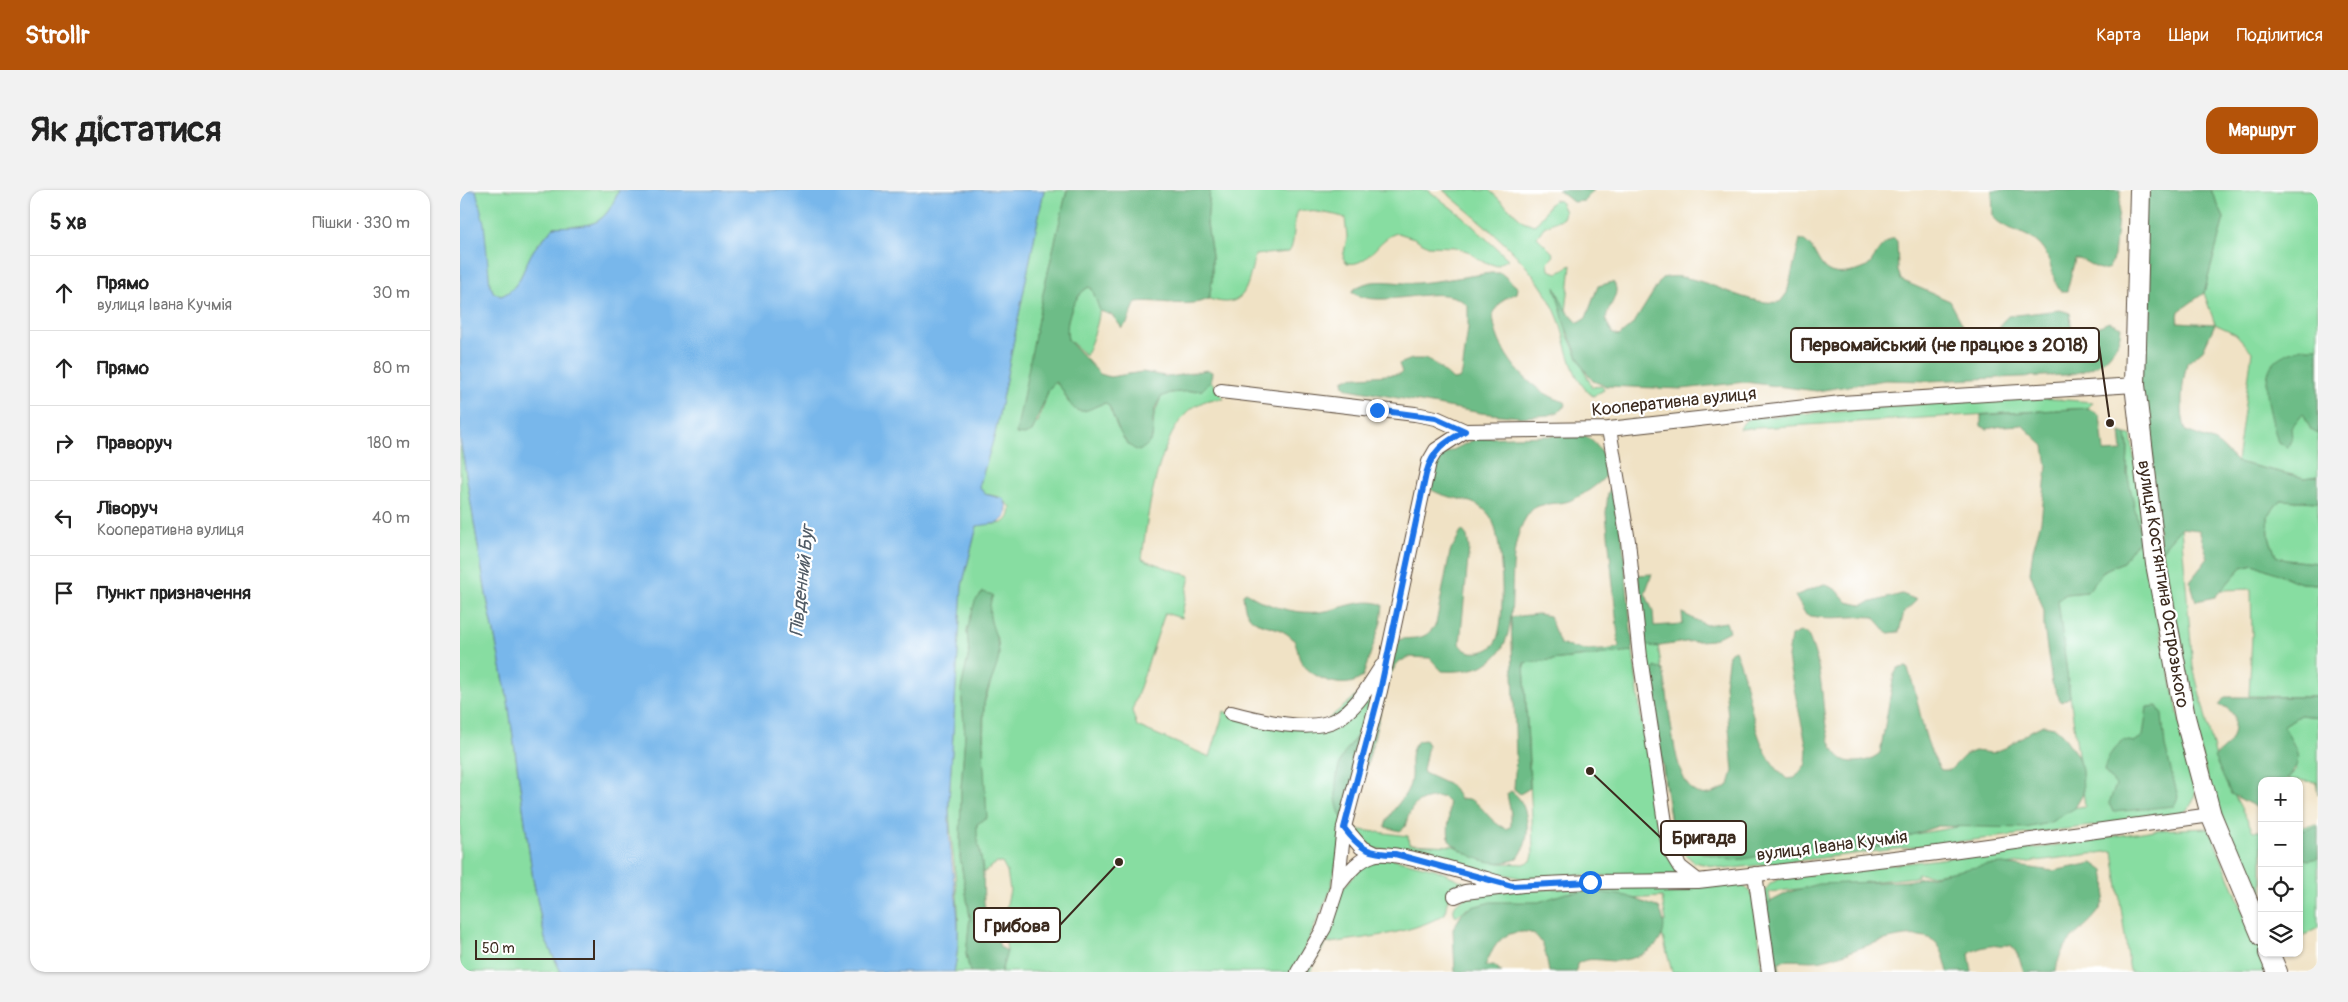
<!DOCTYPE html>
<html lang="uk">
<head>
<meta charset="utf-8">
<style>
  body { margin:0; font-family:Pangolin,sans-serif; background:#f2f2f2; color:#222 }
  .controls { position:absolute; right:15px; bottom:15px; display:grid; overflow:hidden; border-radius:10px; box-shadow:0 1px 4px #0004 }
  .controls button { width:45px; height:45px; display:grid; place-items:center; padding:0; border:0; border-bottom:1px solid #e0e0e0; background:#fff; color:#222; font:25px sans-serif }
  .scale { position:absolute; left:15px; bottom:12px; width:120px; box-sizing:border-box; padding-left:5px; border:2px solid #3b2a1e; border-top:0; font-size:14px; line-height:18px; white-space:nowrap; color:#3b2a1e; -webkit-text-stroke:4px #fff; paint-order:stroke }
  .stop { position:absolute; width:15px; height:15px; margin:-11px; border:4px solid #1a73e8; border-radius:50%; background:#fff }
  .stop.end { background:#1a73e8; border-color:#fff; box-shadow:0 1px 5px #0008 }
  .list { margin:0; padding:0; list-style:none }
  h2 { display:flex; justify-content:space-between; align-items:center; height:65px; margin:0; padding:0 20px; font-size:21px }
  h2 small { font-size:16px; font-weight:400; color:#767676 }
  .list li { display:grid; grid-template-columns:32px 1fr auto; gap:15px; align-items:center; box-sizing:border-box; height:75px; padding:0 20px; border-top:1px solid #e0e0e0 }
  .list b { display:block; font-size:19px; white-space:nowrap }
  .list p { margin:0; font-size:16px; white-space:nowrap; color:#767676 }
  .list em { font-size:16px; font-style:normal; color:#767676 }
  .icon { flex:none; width:28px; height:28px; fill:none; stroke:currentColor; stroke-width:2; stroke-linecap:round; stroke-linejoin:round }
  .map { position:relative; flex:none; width:1858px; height:782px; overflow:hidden; border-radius:15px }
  header { display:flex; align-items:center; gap:30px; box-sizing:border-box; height:70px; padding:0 25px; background:#b45309; color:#fff }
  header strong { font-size:24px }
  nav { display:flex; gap:28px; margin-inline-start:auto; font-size:18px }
  .intro { display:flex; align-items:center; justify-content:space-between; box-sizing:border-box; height:120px; padding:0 30px }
  h1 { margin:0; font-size:35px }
  .button { padding:12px 22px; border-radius:15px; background:#b45309; color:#fff; font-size:18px; font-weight:700 }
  main { display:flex; gap:30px; padding:0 30px }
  aside { flex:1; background:#fff; border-radius:15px; box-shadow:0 1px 4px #0004 }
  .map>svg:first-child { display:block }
</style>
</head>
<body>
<header>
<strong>Strollr</strong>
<nav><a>Карта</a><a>Шари</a><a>Поділитися</a></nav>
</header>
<div class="intro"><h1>Як дістатися</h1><a class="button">Маршрут</a></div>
<main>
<aside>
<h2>5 хв<small>Пішки · 330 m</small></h2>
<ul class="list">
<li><svg class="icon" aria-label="ahead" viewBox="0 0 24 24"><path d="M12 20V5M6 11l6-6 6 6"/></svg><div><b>Прямо</b><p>вулиця Івана Кучмія</p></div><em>30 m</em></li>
<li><svg class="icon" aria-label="ahead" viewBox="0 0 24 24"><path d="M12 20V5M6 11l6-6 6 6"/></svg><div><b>Прямо</b></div><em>80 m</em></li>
<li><svg class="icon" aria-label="right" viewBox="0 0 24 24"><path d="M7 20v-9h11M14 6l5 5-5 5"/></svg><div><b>Праворуч</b></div><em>180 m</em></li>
<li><svg class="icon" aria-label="left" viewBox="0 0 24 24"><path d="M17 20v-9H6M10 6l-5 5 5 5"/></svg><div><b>Ліворуч</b><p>Кооперативна вулиця</p></div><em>40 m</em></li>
<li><svg class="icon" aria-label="arrive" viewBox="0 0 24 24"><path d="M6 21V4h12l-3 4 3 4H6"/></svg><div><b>Пункт призначення</b></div></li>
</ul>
</aside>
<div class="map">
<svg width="1858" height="782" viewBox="0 0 1858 782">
  <rect width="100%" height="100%" fill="#fff"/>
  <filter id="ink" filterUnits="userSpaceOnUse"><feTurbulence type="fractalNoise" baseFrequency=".02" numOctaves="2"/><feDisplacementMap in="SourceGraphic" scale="10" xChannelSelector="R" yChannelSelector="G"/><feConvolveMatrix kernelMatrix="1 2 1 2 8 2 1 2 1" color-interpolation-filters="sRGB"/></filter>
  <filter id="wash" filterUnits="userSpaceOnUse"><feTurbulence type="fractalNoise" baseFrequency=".0096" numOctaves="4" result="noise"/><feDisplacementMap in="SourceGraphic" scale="20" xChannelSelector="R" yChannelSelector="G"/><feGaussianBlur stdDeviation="1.12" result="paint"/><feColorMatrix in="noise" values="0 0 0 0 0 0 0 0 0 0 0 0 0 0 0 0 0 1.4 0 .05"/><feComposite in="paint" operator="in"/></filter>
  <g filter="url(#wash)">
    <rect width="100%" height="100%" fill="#f0e2c5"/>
    <path fill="#87dda1" stroke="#618460" d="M16 0H159C143 39 132 35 94 37 90 41 78 54 75 58 63 75 62 98 41 106L34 103 30 95Z
      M584 0H607L582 108 557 244 578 232 589 199 594 192 602 198 608 212 634 216 646 213 649 216 658 239 692 249 694 225 701 207 710 203 742 200 751 191 764 209C756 209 748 209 741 213 698 232 687 328 682 369L730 386 721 428 705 423 672 521 677 536 750 567 764 521 771 525 856 539 918 488 870 702 834 782H541L547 761 543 732 550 700 547 682 542 673H536L523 683 516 650 517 634 526 609 523 584 524 514 539 466 538 451 532 438 528 417 515 412 507 441 509 463 501 499 505 545 501 598 500 667 510 727 506 764 510 782H494C506 726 490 668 489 611L502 396 517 336C531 330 550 342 551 317L540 307 525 304 519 297 535 244Z
      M750 0H968L1002 26 1048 69 1037 76 1019 70 1010 62 995 57 968 56 954 48 938 43C918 46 909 78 887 73L883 68 887 47 885 28C877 24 847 20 838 21 832 33 836 53 829 62L795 65C787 96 787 121 749 109L752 91V66L747 34Z
      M983 0H1029L1063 31 1074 35C1084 29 1085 17 1094 10L1100 11 1105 22 1103 28 1084 37 1077 47 1092 62 1094 66 1088 72 1089 80 1097 83 1111 75 1105 132 1107 144 1132 197 1142 196 1144 200 1133 206C1111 191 1107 153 1099 130 1078 75 1026 37 983 0Z
      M1751 0H1858V286L1845 288 1777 272 1792 162 1776 144 1755 134 1744 103 1764 28Z
      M629 97C651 112 632 147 626 166L608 149C604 133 613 105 629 97Z
      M1705 151 1733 477 1757 572 1793 641H1802V727L1748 591 1720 469 1694 305 1684 183Z
      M1555 206 1633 212 1628 218 1279 239 1285 231 1292 228Z
      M1666 244 1671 245 1692 401 1735 602C1732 627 1713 626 1692 629L1266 679 1234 672 1214 654 1184 454 1198 456 1218 579V619L1221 652 1230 661 1410 648 1419 650 1625 616 1597 410 1606 404 1627 402 1645 380 1663 372 1680 347 1667 283 1668 256Z
      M0 249 26 404 48 511 73 689 85 749 101 782H0Z
      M1820 310 1858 312V373L1826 370 1816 366 1809 347 1808 326Z
      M1793 374 1841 393 1858 394V507L1789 506 1792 446 1791 399 1761 400 1782 377Z
      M1173 461 1181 528 1200 632 1218 684 1179 687 1115 685 1065 689 933 659H913L893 639 948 646 949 654 994 656 1017 668 1039 673 1064 674 1071 671 1073 665 1072 629 1064 473Z
      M1840 525 1858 527V604L1856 592 1827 589 1836 580 1823 536Z
      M1858 635V738L1839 748V637Z
      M1749 638 1808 782H1670L1653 661 1470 685 1457 684V687L1309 702 1320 782H1313L1303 703 1311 693 1324 687 1585 657 1695 640Z
      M931 668 975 679 1006 693 1013 692 1011 698C990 702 988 702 985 724 950 745 904 747 865 754L850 782H842L882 699 906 672Z
      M1271 692C1282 694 1288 698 1294 708L1303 782H1212L1199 732 1206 731 1202 707 1006 719 996 727C983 705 1030 703 1042 701Z"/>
    <path fill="#6dbc87" stroke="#547352" d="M607 0H750L747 34 752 66V91L749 109C725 119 700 109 676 112L667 133 662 138 652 125 640 121 632 99 629 97C613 105 604 133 608 150L640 184 650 187 682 182 710 187 747 180 752 182 751 191 742 200 710 203 701 207C698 212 695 217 694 223 690 242 699 249 679 261 661 255 656 231 649 216L646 213C638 214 631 220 624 221 608 224 606 198 595 192L589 199 572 242 564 245 556 244 582 108Z
      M1098 0H1134L1124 11 1113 12Z
      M1532 0H1661L1654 66 1649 78C1637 84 1627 68 1615 69L1607 101H1600C1591 87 1592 68 1580 55 1567 41 1545 41 1533 27Z
      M1675 0H1751L1764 28 1744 103 1719 121 1717 132 1755 134 1743 160 1727 173C1722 194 1719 220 1726 241L1756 252 1777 272 1845 288 1858 286V312L1820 310 1808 326 1809 347 1816 366 1826 370 1858 373V394L1841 393 1793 374 1782 377 1755 407 1736 411 1730 391 1748 368 1739 340 1721 338 1701 361 1689 277 1694 269 1678 192Z
      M1434 48 1437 51 1438 80 1441 90 1490 111 1514 156 1522 163H1529L1542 132 1548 126 1600 120 1610 123 1612 148 1649 132 1661 137C1659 168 1633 181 1606 185L1468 191 1425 190 1357 201 1285 192 1222 199 1146 196 1133 191 1122 176 1105 136 1095 97 1105 119 1118 133 1126 128 1138 96 1153 92C1163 104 1145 118 1146 131L1153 144 1159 146 1174 133 1202 88C1238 79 1281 117 1320 112L1327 103 1340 49C1361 56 1354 88 1386 83 1392 82 1399 81 1405 78 1416 72 1414 58 1434 48Z
      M1031 83H1041L1058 98 1057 103 1044 109 1033 122C1033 160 1069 202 1105 212L1106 215 1098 222 1089 225 1060 227 1021 223 889 199 884 196 883 190 887 188 940 184 942 182 939 174 952 169H965L975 174 993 190 999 189 1002 183 1008 138V116C984 88 923 123 891 102 910 84 935 95 958 93 982 91 1007 86 1031 83Z
      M1842 158H1858V244L1851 240 1843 223 1831 238 1832 248 1828 257 1818 253C1813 233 1798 189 1814 172 1820 165 1833 161 1842 158Z
      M1628 218 1640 225 1644 262 1662 261 1660 242 1666 244 1668 256 1667 283 1681 347 1663 372 1645 380 1627 402 1606 404 1598 410 1610 507 1601 512 1592 493 1584 437V421L1570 382 1573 360 1581 331 1587 276 1584 256 1562 235 1542 236 1527 239 1521 236V225Z
      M1123 245C1136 250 1150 271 1147 285 1138 295 1122 306 1109 311 1098 315 1078 311 1070 322 1027 375 1092 487 982 481L970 468 950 467 938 472 930 485 896 619 894 624 882 628C873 613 875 588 880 572 883 562 895 551 900 539 913 510 923 479 937 450 954 446 964 453 976 434L990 362 1002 340 1007 346 1009 358 1000 454 1005 460C1014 465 1030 462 1035 453 1047 434 1043 344 1030 326 1015 305 988 312 969 298L967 291 979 267 1017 248Z
      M1153 294 1163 354 1173 461 1064 473 1070 598 1060 604 1054 599 1056 567 1051 427 1078 424 1089 426 1100 454C1117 460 1141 463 1159 457L1146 323 1148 303Z
      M1192 384 1185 403 1193 421 1194 436 1223 434 1222 423 1246 435 1266 432 1269 441 1252 450 1225 452 1194 457 1184 454 1178 385Z
      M1364 394 1377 400 1387 412 1401 415 1442 404 1457 410 1444 422 1439 442 1428 443 1414 427C1389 425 1372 431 1346 425L1335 406Z
      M523 402 533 405C523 429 538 440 539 463 539 478 526 498 524 514 521 552 525 591 527 628L517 634C516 654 523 667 523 685 524 697 523 708 525 720 528 731 537 744 540 757L547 761 541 782H510L506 764 510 727 500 667 501 598 505 545 501 499 509 463 507 441 515 411Z
      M786 402C805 417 842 426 866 421 883 418 906 407 923 415L921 432 903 486C888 502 854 490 842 473 836 465 839 455 832 448 810 427 785 445 783 404Z
      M1340 442 1347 443C1354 458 1358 473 1360 488 1365 509 1361 571 1392 572 1404 572 1411 570 1420 563L1434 485 1438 478 1447 477C1461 511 1460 549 1481 580H1490L1505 565 1515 561 1532 563 1545 558 1571 541 1583 535 1594 537 1602 544 1617 565 1622 580 1623 604 1615 618 1589 633 1566 638 1478 636 1412 659 1340 658 1284 669 1271 670 1243 663 1229 657 1221 649 1211 631 1198 542 1193 485 1195 477 1203 480C1210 509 1211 579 1231 599 1242 610 1258 602 1269 595L1273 581 1265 495 1269 463 1275 460C1294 503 1288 556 1327 589L1335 588 1346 574 1347 558 1330 480 1328 467 1331 446Z
      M1765 507H1858V527L1840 525 1823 536C1836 559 1847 569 1825 591H1802V614L1798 618 1771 604 1754 567C1771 553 1775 548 1774 526L1768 518 1759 515Z
      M1697 516 1702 525 1705 556 1718 607 1714 616 1653 622 1649 613 1656 595 1644 581C1646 568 1653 558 1664 550L1674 552 1683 546 1687 517Z
      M965 550 968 555 963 580 964 583 992 596 1000 609C1021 605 1025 632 1047 639L1051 636V624L1047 604 1051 601C1071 613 1072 653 1057 669 1036 677 1014 670 997 657 994 655 989 652 989 649 987 638 990 625 989 613L983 607C958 608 951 613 945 637L940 641 925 637C928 622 943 612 949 597 955 581 945 565 958 551Z
      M1858 637V668L1848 670 1839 667V641Z
      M1633 673 1644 681C1656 739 1601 733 1596 782H1564L1558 765 1551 755C1537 755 1520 755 1509 764L1512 782H1488C1485 771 1482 754 1471 749 1442 736 1392 764 1362 770 1349 773 1326 767 1317 773L1319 782H1307L1306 714 1329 702 1359 694 1447 691 1526 675 1543 674 1593 681Z
      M1130 701 1167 706 1199 718C1216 751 1185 769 1155 771 1143 771 1127 766 1117 774L1116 782H1089C1087 772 1086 757 1079 749 1075 744 1068 741 1062 742 1040 742 1033 758 1025 776L1034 775 1042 782H995L993 739 1003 722 1012 717 1031 712H1079L1106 703Z"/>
    <path fill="#78b7eb" stroke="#5a7084" d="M0 0H16L24 33 30 95 34 103 41 106C62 98 63 75 75 58 79 54 90 41 94 37 132 35 143 39 159 0H584L535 244 519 297 525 304 544 309 547 317 546 326 539 333 517 336 502 396 489 611C489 628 489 646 491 664 495 705 503 741 494 782H101L85 749 73 689 48 511 26 404 0 249Z"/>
  </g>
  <g filter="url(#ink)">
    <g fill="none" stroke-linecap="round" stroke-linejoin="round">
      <defs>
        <path id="street" d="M761 201 955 224 976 228 1005 241 1149 239 1381 213 1675 195
          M1149 239 1168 351 1180 467 1209 659 1220 677 1238 691
          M771 523C797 530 852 544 877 529 898 517 909 495 922 476
          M884 637 901 657 915 664
          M1295 684 1309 782
          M879 694C889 682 898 670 913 665 931 658 1020 688 1044 694
          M995 706 1005 702 1063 695 1130 692 1238 691 1477 663 1751 625
          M838 782 864 738 877 698 884 637 920 501 969 272 976 260 1005 241"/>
        <path id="secondary" d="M1680 0 1675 195 1696 374 1725 527 1751 625 1802 746
          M1809 763 1817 782"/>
      </defs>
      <use href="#street" stroke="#564637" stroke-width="16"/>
      <use href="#secondary" stroke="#564637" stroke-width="22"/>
      <use href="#street" stroke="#fff" stroke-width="14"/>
      <use href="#secondary" stroke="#fff" stroke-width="20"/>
    </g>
  </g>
  <g fill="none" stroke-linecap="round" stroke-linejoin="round" filter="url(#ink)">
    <path stroke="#1a73e8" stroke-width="6" d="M917 220 976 228 1005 241C984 253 973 259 966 284L920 501 884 638C900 659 908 664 935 664L1052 696 1130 692"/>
  </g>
  <g text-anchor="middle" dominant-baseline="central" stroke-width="4.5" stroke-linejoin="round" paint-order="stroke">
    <g font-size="18" fill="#3b2a1e" stroke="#fff">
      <text transform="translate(1214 212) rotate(-6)">Кооперативна вулиця</text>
      <text transform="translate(1703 394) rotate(81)">вулиця Костянтина Острозького</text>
      <text transform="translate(1372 656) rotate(-7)">вулиця Івана Кучмія</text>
    </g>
    <g font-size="19" font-style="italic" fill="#505b66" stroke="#fff">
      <text transform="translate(342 391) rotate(-84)">Південний Буг</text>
    </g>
  </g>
  <path fill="none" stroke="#3b2a1e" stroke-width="2" d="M1650 233L1639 155M1130 581L1201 648M659 672L600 735"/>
  <g fill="#3b2a1e" stroke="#fff" stroke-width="2">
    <circle cx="1650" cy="233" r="5"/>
    <circle cx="1130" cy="581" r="5"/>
    <circle cx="659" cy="672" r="5"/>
  </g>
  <g fill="#fff" stroke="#3b2a1e" stroke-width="2">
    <rect x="1331" y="138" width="308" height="34" rx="5"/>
    <rect x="1201" y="631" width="85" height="34" rx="5"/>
    <rect x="514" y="718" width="86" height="34" rx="5"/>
  </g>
  <g font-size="19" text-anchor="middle" font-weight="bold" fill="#3b2a1e">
    <text x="1485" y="161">Первомайський (не працює з 2018)</text>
    <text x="1244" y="654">Бригада</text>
    <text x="557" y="742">Грибова</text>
  </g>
</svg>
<div class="controls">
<button>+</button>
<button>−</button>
<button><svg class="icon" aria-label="locate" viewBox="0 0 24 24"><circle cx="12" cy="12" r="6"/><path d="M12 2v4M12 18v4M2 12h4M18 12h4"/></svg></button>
<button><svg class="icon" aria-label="layers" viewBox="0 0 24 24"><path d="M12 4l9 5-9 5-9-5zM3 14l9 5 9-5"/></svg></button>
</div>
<div class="scale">50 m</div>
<div class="stop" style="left:1130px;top:692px"></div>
<div class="stop end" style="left:917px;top:220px"></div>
</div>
</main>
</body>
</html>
